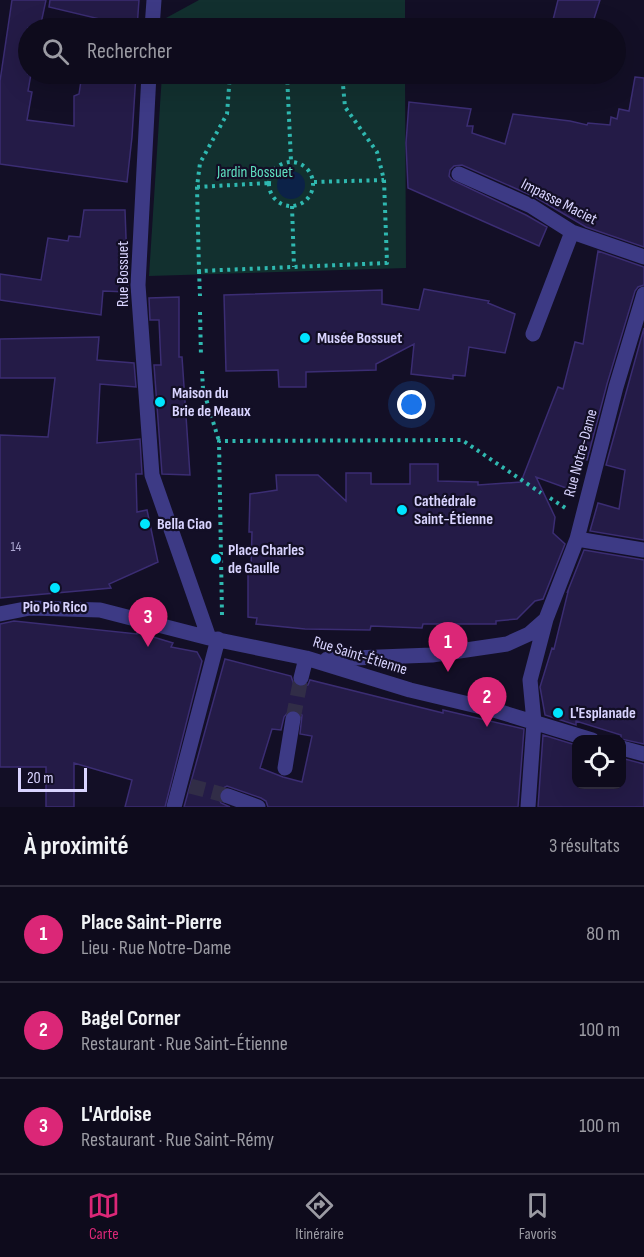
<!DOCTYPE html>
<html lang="fr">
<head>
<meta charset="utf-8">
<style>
  body { margin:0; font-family:"Sofia Sans Condensed",sans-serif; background:#1c1929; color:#f1f3f6 }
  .controls { position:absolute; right:18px; bottom:18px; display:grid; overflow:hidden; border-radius:12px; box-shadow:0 6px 24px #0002 }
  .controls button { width:54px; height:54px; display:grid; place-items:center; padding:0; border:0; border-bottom:2px solid #2e2b3b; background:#0e0b1c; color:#f1f3f6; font:30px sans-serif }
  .scale { position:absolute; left:18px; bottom:15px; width:69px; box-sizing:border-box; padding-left:6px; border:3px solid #d9d4ff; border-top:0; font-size:16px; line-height:21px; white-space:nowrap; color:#d9d4ff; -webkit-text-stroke:4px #130f26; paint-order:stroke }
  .you { position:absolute; left:412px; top:405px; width:21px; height:21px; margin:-15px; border:4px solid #fff; border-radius:50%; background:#1a73e8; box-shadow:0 0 0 9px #1a73e833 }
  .badge { display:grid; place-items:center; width:39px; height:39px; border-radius:50%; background:#db2777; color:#fff; font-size:20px; font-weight:700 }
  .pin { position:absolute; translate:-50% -50px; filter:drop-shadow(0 2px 3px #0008) }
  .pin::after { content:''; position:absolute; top:32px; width:21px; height:18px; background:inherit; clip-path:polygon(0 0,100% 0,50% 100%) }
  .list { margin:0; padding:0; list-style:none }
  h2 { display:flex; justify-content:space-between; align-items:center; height:78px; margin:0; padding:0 24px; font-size:26px }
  h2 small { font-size:20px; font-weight:400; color:#9b9ba3 }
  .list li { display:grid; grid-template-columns:39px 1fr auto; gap:18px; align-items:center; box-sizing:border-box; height:96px; padding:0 24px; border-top:2px solid #2e2b3b }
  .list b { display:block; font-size:22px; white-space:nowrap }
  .list p { margin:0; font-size:20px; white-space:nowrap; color:#9b9ba3 }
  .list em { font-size:20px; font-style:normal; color:#9b9ba3 }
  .icon { flex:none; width:33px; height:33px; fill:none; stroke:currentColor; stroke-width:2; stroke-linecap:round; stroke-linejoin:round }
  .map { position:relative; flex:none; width:644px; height:807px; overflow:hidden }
  .search { position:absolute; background:#0e0b1c; box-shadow:0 6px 24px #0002; left:18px; right:18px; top:18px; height:66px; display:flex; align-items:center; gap:15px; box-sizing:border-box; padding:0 21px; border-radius:33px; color:#9b9ba3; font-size:22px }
  .sheet { height:366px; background:#0e0b1c }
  nav { display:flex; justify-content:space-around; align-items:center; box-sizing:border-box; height:84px; border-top:2px solid #2e2b3b; background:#0e0b1c; font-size:16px; color:#9b9ba3 }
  nav a { display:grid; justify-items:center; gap:3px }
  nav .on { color:#db2777 }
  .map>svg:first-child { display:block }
</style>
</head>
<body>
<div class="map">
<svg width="644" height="807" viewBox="0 0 644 807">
  <rect width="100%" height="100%" fill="#130f26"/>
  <path fill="#12302f" d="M199 0H405V28H165L166 18Z
    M162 74H405L406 268 149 276Z"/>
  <path fill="#0c2248" d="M277 185a14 14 0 1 1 28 0a14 14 0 1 1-28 0Z"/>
  <path fill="#241b47" stroke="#3b2d73" stroke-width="1.5" fill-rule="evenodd" d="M12 0H46L40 28H28V74H31L28 91 32 92 27 120 74 126V96L79 94 82 74H136L132 137 127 182 0 164V81Z
    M50 0H139L137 28H102L104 20 49 7Z
    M558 0H600L591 28H567L552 24Z
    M635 77 644 78V247L586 227 535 197 462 165 454 166 450 170 449 176 452 180 526 215 547 227 539 246 408 188 406 143 409 102 471 109 467 126H473L472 133 505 144 513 114 570 121 587 125 588 123 610 125 611 117 617 119 619 109 629 111Z
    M84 210H125L128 292 103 291 101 315 0 300V274L41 280 48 238 68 241 69 236 80 237Z
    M598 251 644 267V285L638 287 635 291 607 384 587 460 581 458 569 489 536 477 555 517 553 533 565 544 543 599 535 601 517 619 496 621V624H423L422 628 371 626 370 630 305 629 256 624 257 618 248 617V568H251L252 532H249L250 494 277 490 276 475H318L346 501V473H371V484H410V464H438V481L478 482V485L521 482 558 387 563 389 575 342 583 344Z
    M424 289 489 301 488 303 515 314 505 353 469 347 465 376 453 375V379L411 374 414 344 376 364V370L306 372V387H279L278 370 226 371 224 295 382 290V304L419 310Z
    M179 297V357H182L190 475 162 474 154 365H161L159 320H150L149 298Z
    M644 328V540L590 531 598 503 619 509 625 470 606 465Z
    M99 337 97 360 134 363 136 387 100 384 97 443 140 439 142 474H136L137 512 147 510 158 562 109 584 111 588 0 598V435L48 437 55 378H0V339Z
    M584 550 644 560V744L621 739V735L576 721V725L545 715 540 687 552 648 554 649 568 592 567 593Z
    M14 621 137 634V632L173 643 171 647 197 652 202 661 165 807H125L132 780 74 763V807H46V767H0V624Z
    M225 659 291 676 294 685 299 688 308 685 310 680 443 713V710L524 729 518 807H268L266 801 261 798 227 786 221 789 218 797 221 803 230 807H184ZM290 710H295L302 715 300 734 312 736 302 782 283 777 260 768 272 729 281 730 284 717Z
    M543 735 576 745V784H621V758L644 764V807H538Z"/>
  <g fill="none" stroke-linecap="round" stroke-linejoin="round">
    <path stroke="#312d47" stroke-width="15" stroke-dasharray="15 8" stroke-linecap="butt" d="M293 719 301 678
      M190 786 228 796"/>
    <path stroke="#2fb8b0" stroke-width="4" stroke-dasharray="3 4.5" stroke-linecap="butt" d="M277 28H303
      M230 74 227 114 200 163 197 187 199 271 387 263 384 180 377 152 345 107 342 74
      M287 74 291 161
      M269 184a22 22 0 1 1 44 0a22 22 0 1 1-44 0Z
      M314 182 384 180
      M197 187 268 183
      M292 206 294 267
      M199 271 200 296
      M200 312 201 357
      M202 371 203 389 219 441
      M550 498 567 509
      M222 615 219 441 462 440 541 493"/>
    <path stroke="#3d3a85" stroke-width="15" d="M152 28 154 0
      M149 74 138 285 152 475 209 638
      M459 174 531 206 572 232 644 257
      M533 334 572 232
      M577 539 644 550
      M0 614 30 608 100 610 209 638 306 658 410 690 494 710 592 740
      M327 659 432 655 507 644 529 634 546 619 577 539 616 387 644 294
      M301 678 306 658
      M622 748 644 754
      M285 768 293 719
      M228 796 258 807
      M174 807 218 639
      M528 807 534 722 530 680 546 619"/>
  </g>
  <g fill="#00e5ff" stroke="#130f26" stroke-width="2">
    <circle cx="305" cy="338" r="6"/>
    <circle cx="160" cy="402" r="6"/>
    <circle cx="402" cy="510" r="6"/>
    <circle cx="145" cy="524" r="6"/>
    <circle cx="216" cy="559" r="6"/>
    <circle cx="55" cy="588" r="6"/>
    <circle cx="558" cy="713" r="6"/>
  </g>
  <g text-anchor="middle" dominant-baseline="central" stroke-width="4.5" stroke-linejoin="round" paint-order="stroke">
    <g font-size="14" fill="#aca6d1">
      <text x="16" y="546">14</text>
    </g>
    <g font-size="16" fill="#5fe0c0" stroke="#130f26">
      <text x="255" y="172">Jardin Bossuet</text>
    </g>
    <g font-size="16" fill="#d9d4ff" stroke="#130f26">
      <text transform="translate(559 202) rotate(27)">Impasse Maciet</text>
      <text transform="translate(123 274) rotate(-90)">Rue Bossuet</text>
      <text transform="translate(581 453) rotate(-75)">Rue Notre-Dame</text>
      <text transform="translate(360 656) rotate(17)">Rue Saint-Étienne</text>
    </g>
    <g font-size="16" font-weight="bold" fill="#d9d4ff" stroke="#130f26" text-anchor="start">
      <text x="317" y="338">Musée Bossuet</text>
      <text x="172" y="393">Maison du<tspan x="172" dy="18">Brie de Meaux</tspan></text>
      <text x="414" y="501">Cathédrale<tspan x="414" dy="18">Saint-Étienne</tspan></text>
      <text x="157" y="524">Bella Ciao</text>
      <text x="228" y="550">Place Charles<tspan x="228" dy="18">de Gaulle</tspan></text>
      <text x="55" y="607" text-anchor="middle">Pio Pio Rico</text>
      <text x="570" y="713">L'Esplanade</text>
    </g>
  </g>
</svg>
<div class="controls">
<button><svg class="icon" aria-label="locate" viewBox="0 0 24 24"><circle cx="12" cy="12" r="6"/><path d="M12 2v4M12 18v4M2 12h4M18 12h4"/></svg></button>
</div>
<div class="scale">20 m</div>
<div class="you"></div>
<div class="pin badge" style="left:448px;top:672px">1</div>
<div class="pin badge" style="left:487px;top:727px">2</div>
<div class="pin badge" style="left:148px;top:647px">3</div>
<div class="search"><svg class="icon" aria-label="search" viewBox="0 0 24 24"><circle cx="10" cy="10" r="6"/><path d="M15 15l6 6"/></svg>Rechercher</div>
</div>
<section class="sheet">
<h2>À proximité<small>3 résultats</small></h2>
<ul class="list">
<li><span class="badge">1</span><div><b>Place Saint-Pierre</b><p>Lieu · Rue Notre-Dame</p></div><em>80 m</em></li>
<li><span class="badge">2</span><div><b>Bagel Corner</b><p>Restaurant · Rue Saint-Étienne</p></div><em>100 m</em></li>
<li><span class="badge">3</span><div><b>L'Ardoise</b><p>Restaurant · Rue Saint-Rémy</p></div><em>100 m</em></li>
</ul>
</section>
<nav>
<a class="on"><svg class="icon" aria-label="map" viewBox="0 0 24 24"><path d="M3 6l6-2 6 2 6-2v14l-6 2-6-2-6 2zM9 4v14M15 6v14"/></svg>Carte</a>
<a><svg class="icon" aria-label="directions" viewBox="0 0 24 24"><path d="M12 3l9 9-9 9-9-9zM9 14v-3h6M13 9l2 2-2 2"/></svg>Itinéraire</a>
<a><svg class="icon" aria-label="saved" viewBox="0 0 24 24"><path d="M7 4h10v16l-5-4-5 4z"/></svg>Favoris</a>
</nav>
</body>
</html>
